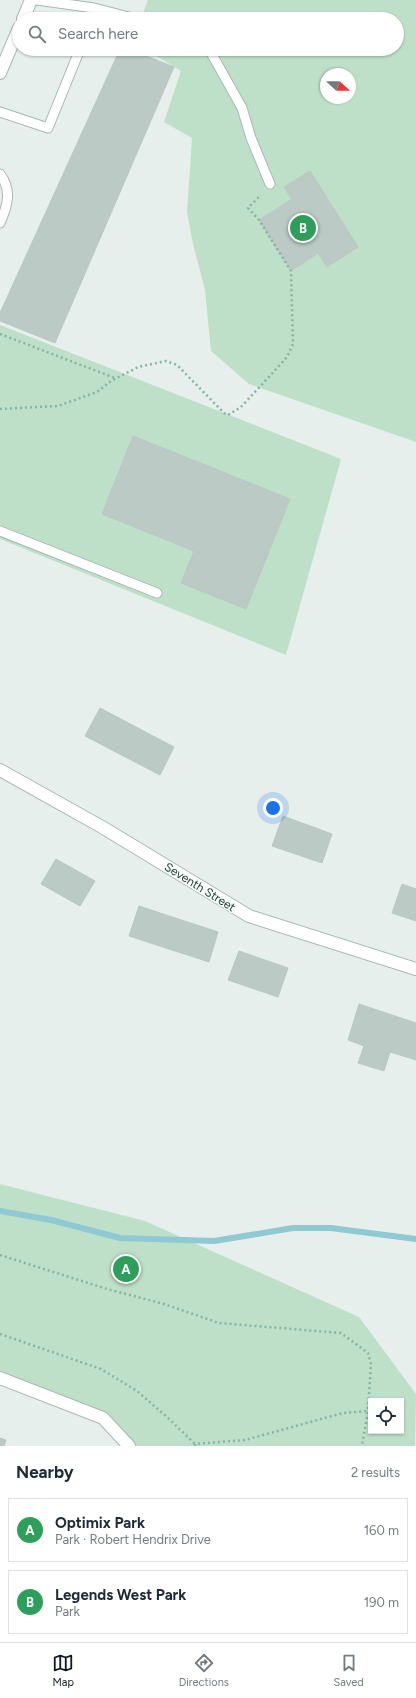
<!DOCTYPE html>
<html lang="en">
<head>
<meta charset="utf-8">
<style>
  body { margin:0; font-family:Figtree,sans-serif; background:#f2f2f3; color:#1f2937 }
  .controls { position:absolute; right:12px; bottom:12px; display:grid; overflow:hidden; border-radius:0px; box-shadow:0 1px 3px #0004 }
  .controls button { width:36px; height:36px; display:grid; place-items:center; padding:0; border:0; border-bottom:1px solid #e0e1e3; background:#fff; color:#1f2937; font:20px sans-serif }
  .compass { position:absolute; left:320px; top:68px; width:36px; height:36px; border-radius:50%; background:#fff; box-shadow:0 1px 3px #0004; rotate:111deg }
  .you { position:absolute; left:273px; top:808px; width:14px; height:14px; margin:-10px; border:3px solid #fff; border-radius:50%; background:#1a73e8; box-shadow:0 0 0 6px #1a73e833 }
  .badge { display:grid; place-items:center; width:26px; height:26px; border-radius:50%; background:#111827; color:#fff; font-size:13px; font-weight:700 }
  .pin { position:absolute; translate:-50% -50%; border:2px solid #fff; box-shadow:0 1px 4px #0006 }
  .list { margin:0; padding:0; list-style:none }
  h2 { display:flex; justify-content:space-between; align-items:center; height:52px; margin:0; padding:0 16px; font-size:17px }
  h2 small { font-size:13px; font-weight:400; color:#747a83 }
  .list li { display:grid; grid-template-columns:26px 1fr auto; gap:12px; align-items:center; box-sizing:border-box; height:64px; margin:0 8px 8px; padding:0 8px; border:1px solid #e0e1e3; border-radius:0px }
  .list b { display:block; font-size:15px; white-space:nowrap }
  .list p { margin:0; font-size:13px; white-space:nowrap; color:#747a83 }
  .list em { font-size:13px; font-style:normal; color:#747a83 }
  .icon { flex:none; width:22px; height:22px; fill:none; stroke:currentColor; stroke-width:2; stroke-linecap:round; stroke-linejoin:round }
  .map { position:relative; flex:none; width:416px; height:1446px; overflow:hidden }
  .search { position:absolute; background:#fff; box-shadow:0 1px 3px #0004; left:12px; right:12px; top:12px; height:44px; display:flex; align-items:center; gap:10px; box-sizing:border-box; padding:0 14px; border-radius:22px; color:#747a83; font-size:15px }
  .sheet { height:196px; background:#fff }
  nav { display:flex; justify-content:space-around; align-items:center; box-sizing:border-box; height:56px; border-top:1px solid #e0e1e3; background:#fff; font-size:11px; color:#747a83 }
  nav a { display:grid; justify-items:center; gap:2px }
  nav .on { color:#111827 }
  .map>svg:first-child { display:block }
</style>
</head>
<body>
<div class="map">
<svg width="416" height="1446" viewBox="0 0 416 1446">
  <rect width="100%" height="100%" fill="#e6efeb"/>
  <path fill="#bfe0c8" fill-rule="evenodd" d="M148 0H416V442L249 384 211 351 205 290 193 244 187 212 192 138 164 122 181 71 145 49H397V19H141ZM326 74H350V98H326Z
    M0 325 341 459 286 655 0 539Z
    M0 1184 145 1221 359 1317 416 1394 415 1446H129L103 1418 0 1378ZM371 1401H401V1431H371Z"/>
  <g fill="none" stroke-linecap="round" stroke-linejoin="round">
    <path stroke="#8ec9d4" stroke-width="6" d="M0 1211 51 1220 120 1238 214 1241 293 1228H331L416 1239"/>
  </g>
  <path fill="#bbcac4" stroke="#b8c9c2" d="M120 49H129L174 67 55 343 0 321V313Z
    M310 171 358 247 327 267 318 253 291 271 259 220 292 199 284 187Z
    M133 436 290 499 246 609 181 583 194 551 102 514Z
    M100 708 174 747 160 775 85 736Z
    M283 816 332 834 322 863 272 846Z
    M56 859 95 881 80 906 41 884Z
    M402 884 416 889V921L392 913Z
    M139 906 218 932 209 962 129 936Z
    M239 951 288 968 278 997 228 980Z
    M359 1004 416 1023V1060L390 1052 384 1071 358 1063 364 1046 348 1040Z
    M0 1438 6 1440 4 1446H0Z"/>
  <g fill="none" stroke-linecap="round" stroke-linejoin="round">
    <defs>
      <path id="lane" d="M37 0 94 8
        M91 19 94 8 137 19
        M209 49 242 108 251 138 270 184
        M0 112 48 128 80 49
        M0 174C12 190 8 205 0 223
        M0 531 157 593"/>
      <path id="street" d="M23 19 31 0
        M0 73 19 28
        M0 770 102 827 249 916 416 969
        M0 1378 103 1418 129 1446"/>
    </defs>
    <use href="#lane" stroke="#a8b8b2" stroke-width="11"/>
    <use href="#street" stroke="#a8b8b2" stroke-width="14"/>
    <path stroke="#86b3a5" stroke-width="2.5" stroke-dasharray="2 3" stroke-linecap="butt" d="M0 334 115 378
      M0 409 58 406 97 392 111 381 138 367 166 361 177 365 224 413 228 415 241 407 268 378 287 357 293 344 291 271 259 220 248 208 261 195
      M0 1255 107 1289 164 1304 219 1323 341 1333 368 1353 371 1364 368 1411
      M0 1334 101 1369 137 1391 167 1417 195 1444
      M195 1446V1444L245 1440 343 1413 368 1411 362 1446"/>
    <use href="#lane" stroke="#fff" stroke-width="9"/>
    <use href="#street" stroke="#fff" stroke-width="12"/>
  </g>
  <g text-anchor="middle" dominant-baseline="central" stroke-width="3" stroke-linejoin="round" paint-order="stroke">
    <g font-size="12" fill="#24423a" stroke="#f7fbf9">
      <text transform="translate(200 887) rotate(32)">Seventh Street</text>
    </g>
  </g>
</svg>
<div class="controls">
<button><svg class="icon" aria-label="locate" viewBox="0 0 24 24"><circle cx="12" cy="12" r="6"/><path d="M12 2v4M12 18v4M2 12h4M18 12h4"/></svg></button>
</div>
<svg class="compass" viewBox="-18 -18 36 36"><path d="M0-13l5 13h-10z" fill="#e53935"/><path d="M0 13l5-13h-10z" fill="#747a83"/></svg>
<div class="you"></div>
<div class="pin badge" style="left:126px;top:1269px;background:#2e9e5b">A</div>
<div class="pin badge" style="left:303px;top:228px;background:#2e9e5b">B</div>
<div class="search"><svg class="icon" aria-label="search" viewBox="0 0 24 24"><circle cx="10" cy="10" r="6"/><path d="M15 15l6 6"/></svg>Search here</div>
</div>
<section class="sheet">
<h2>Nearby<small>2 results</small></h2>
<ul class="list">
<li><span class="badge" style="background:#2e9e5b">A</span><div><b>Optimix Park</b><p>Park · Robert Hendrix Drive</p></div><em>160 m</em></li>
<li><span class="badge" style="background:#2e9e5b">B</span><div><b>Legends West Park</b><p>Park</p></div><em>190 m</em></li>
</ul>
</section>
<nav>
<a class="on"><svg class="icon" aria-label="map" viewBox="0 0 24 24"><path d="M3 6l6-2 6 2 6-2v14l-6 2-6-2-6 2zM9 4v14M15 6v14"/></svg>Map</a>
<a><svg class="icon" aria-label="directions" viewBox="0 0 24 24"><path d="M12 3l9 9-9 9-9-9zM9 14v-3h6M13 9l2 2-2 2"/></svg>Directions</a>
<a><svg class="icon" aria-label="saved" viewBox="0 0 24 24"><path d="M7 4h10v16l-5-4-5 4z"/></svg>Saved</a>
</nav>
</body>
</html>
